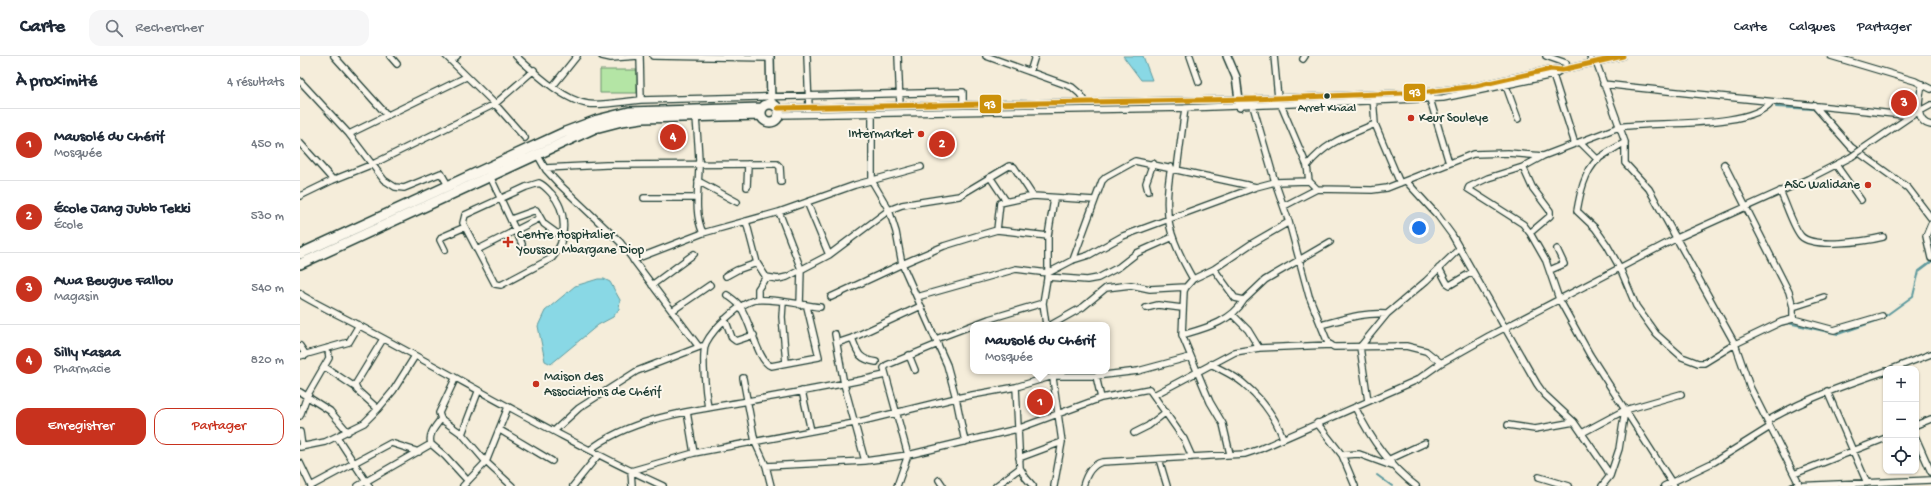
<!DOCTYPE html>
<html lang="fr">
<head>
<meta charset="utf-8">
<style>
  body { margin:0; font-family:"Gochi Hand",sans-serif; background:#f6f6f7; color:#1f2937 }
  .controls { position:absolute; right:12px; bottom:12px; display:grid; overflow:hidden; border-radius:8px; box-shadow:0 1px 3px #0004 }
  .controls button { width:36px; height:36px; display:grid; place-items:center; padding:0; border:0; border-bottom:1px solid #e0e1e3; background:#fff; color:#1f2937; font:20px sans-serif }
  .you { position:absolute; left:1119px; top:172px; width:14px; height:14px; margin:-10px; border:3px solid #fff; border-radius:50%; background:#1a73e8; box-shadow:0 0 0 6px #1a73e833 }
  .badge { display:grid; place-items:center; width:26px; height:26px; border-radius:50%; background:#c8321e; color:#fff; font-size:13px; font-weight:700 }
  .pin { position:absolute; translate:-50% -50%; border:2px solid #fff; box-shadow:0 1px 4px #0006 }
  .popup { position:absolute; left:670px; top:266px; width:140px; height:52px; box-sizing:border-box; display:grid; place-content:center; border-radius:8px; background:#fff; filter:drop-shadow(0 1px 3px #0005); font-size:13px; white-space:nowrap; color:#747a83 }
  .popup b { font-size:15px; color:#1f2937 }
  .popup::after { content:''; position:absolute; left:50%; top:100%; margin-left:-8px; border:8px solid transparent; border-top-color:#fff }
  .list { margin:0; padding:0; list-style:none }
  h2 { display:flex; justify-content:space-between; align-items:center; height:52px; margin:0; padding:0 16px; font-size:17px }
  h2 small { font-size:13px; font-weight:400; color:#747a83 }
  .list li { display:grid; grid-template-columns:26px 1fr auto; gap:12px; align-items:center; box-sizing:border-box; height:72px; padding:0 16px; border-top:1px solid #e0e1e3 }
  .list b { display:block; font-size:15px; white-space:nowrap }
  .list p { margin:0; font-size:13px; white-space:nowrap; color:#747a83 }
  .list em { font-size:13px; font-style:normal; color:#747a83 }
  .actions { display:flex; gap:8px; padding:12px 16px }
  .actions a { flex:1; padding:9px 0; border:1px solid #c8321e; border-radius:12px; text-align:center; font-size:14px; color:#c8321e }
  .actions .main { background:#c8321e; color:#fff }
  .icon { flex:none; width:22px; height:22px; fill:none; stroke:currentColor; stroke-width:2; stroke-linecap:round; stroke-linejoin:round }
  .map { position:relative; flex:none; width:1631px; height:430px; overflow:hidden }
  header { display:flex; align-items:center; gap:24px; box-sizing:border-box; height:56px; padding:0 20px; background:#fff; border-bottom:1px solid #e0e1e3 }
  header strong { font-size:19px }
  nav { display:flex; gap:22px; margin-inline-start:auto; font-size:14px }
  .search { width:280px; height:36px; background:#f6f6f7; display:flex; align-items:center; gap:10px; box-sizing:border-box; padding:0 14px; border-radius:12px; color:#747a83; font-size:15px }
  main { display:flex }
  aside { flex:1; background:#fff }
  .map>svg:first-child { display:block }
</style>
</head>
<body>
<header>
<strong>Carte</strong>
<div class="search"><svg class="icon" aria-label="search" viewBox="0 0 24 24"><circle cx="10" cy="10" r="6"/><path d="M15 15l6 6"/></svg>Rechercher</div>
<nav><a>Carte</a><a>Calques</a><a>Partager</a></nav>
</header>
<main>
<aside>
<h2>À proximité<small>4 résultats</small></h2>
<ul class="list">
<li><span class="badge">1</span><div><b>Mausolé du Chérif</b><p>Mosquée</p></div><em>450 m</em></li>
<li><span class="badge">2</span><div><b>École Jang Jubb Tekki</b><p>École</p></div><em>530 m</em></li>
<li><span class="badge">3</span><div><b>Awa Beugue Fallou</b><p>Magasin</p></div><em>540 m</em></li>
<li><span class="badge">4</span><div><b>Silly Kasaa</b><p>Pharmacie</p></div><em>820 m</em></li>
</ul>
<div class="actions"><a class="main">Enregistrer</a><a>Partager</a></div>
</aside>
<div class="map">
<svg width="1631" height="430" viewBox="0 0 1631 430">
  <rect width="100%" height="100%" fill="#f5edda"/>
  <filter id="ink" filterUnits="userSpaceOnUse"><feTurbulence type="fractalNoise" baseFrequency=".025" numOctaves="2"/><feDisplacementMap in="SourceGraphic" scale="8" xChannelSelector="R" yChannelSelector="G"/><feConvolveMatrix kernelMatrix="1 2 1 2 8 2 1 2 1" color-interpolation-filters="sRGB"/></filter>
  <g filter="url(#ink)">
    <path fill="#b4e5a5" stroke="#6a916c" d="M300 14H337V37H300Z"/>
    <path fill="#89d8e5" stroke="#5f9a9e" d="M823 0H843L852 24H841Z
      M298 223H304L310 226 320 244 319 253 313 261 298 269 251 308 245 305 238 270 245 255 275 230Z"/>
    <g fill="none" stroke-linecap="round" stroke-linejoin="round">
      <path stroke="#5f9a9e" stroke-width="2" d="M1476 51 1513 53 1519 58
        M1584 261 1613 240 1619 215 1631 206
        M1478 270 1488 267 1538 278 1576 265
        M1077 419 1092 430"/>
      <defs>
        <path id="minor" d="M34 0 87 59
          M90 0 97 8
          M146 0 195 48 225 82
          M216 0C234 16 264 45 288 48 302 50 326 45 341 44L663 36V48
          M302 0 311 2 338 0
          M340 0 341 44
          M353 0 470 2
          M507 0 509 52
          M598 0 600 49
          M686 0 772 31 780 38 786 46
          M890 0 899 26
          M974 0 978 42
          M1246 0 1266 7
          M1290 0 1292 7
          M1531 0 1615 25 1631 33
          M1003 3 1005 0
          M151 5 157 0
          M1296 6 1325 86V107L1349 133 1435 288 1450 331 1500 430
          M730 16 735 0
          M1253 19 1275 88
          M0 25 49 78 84 124 95 131 104 132 141 117 149 131
          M1303 28C1406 40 1508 48 1611 60
          M1622 28C1620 41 1613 66 1631 69
          M253 30 277 0
          M1206 30 1218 63
          M1073 41 1075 68 1100 127
          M1130 43 1149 107
          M981 49 1007 110 1009 125 1017 133
          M1514 49 1551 91 1608 132 1631 162
          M953 50 975 126 989 166 1009 240 1028 287 1034 291 1106 290 1126 295 1141 307
          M478 52 953 43 1128 36 1176 30 1251 13 1261 14 1323 0
          M478 59 885 52 1143 42 1253 19 1261 14
          M572 59V125L589 154 596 176 602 208 647 309 656 342 665 386
          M396 61C397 77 399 93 399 109 399 131 393 156 403 177L479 156 555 129 621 111
          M49 78 166 21
          M1280 86 1298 104
          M1325 86C1316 92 1306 97 1298 103 1284 116 1280 138 1277 155L1295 172 1307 189 1320 212 1336 250 1356 278 1382 301 1398 307H1404L1435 288 1481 266 1493 263 1534 274 1582 260
          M0 87 33 124
          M1561 94 1611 60 1631 49
          M237 98 246 114 258 127 320 186 399 291
          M1424 108 1489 236 1493 251V263
          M1536 109 1561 144
          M1007 110C1026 86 1047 80 1075 68
          M871 111C862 160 869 181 893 223
          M1223 111 1188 122 1169 131 1168 133 1223 168 1230 177 1246 205 1259 243 1290 299 1374 430
          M245 112 306 109 477 108 480 111 481 126
          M877 113 885 52
          M189 118 222 188
          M690 121 706 145
          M398 125 437 146
          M1106 125 1138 160 1152 179 1237 328 1244 338 1274 366 1307 414 1310 420 1302 430
          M239 127C244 129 247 133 251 137 267 154 268 184 252 202L201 229 195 228 163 167 165 159 226 131Z
          M447 131 448 108
          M848 135 846 127 853 107
          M1480 135C1486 147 1493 171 1501 180 1513 193 1567 185 1583 181
          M0 140 33 124 73 108 195 48 234 14
          M344 142H397
          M507 146 529 199
          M984 150 1017 133 1072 134 1087 132 1173 98 1208 97 1243 100 1319 71C1354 65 1451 73 1471 46
          M479 156 501 213 500 249
          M211 163 236 154 244 168 262 181
          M446 165 457 207 466 221 458 233V244
          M1631 168 1626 180 1631 202
          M697 174 700 147 733 140 794 144
          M1230 177 1250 160V155L1232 131 1223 111 1243 100
          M145 194 140 184 142 181 165 171
          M177 194 240 162
          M333 204 403 177
          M773 204 802 125 806 121 835 105 956 131
          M1139 212 1147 227 1150 229 1172 216
          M914 213 935 242 944 244 965 224 1030 186
          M1250 214 1264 208 1257 193
          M426 220 437 214 457 207
          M466 221 478 223 487 221 529 199 589 154 602 149 659 140 709 110 714 111 733 140
          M747 221 787 224 798 222 819 211 837 197 873 181
          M352 229 394 198
          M0 237 3 240C22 251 41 260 60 270 161 323 259 382 363 430
          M427 239C431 242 436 245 439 249 450 262 457 305 471 310L519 301 507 251
          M531 241 602 208 644 190 673 181 697 174 748 180
          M617 241 716 213 748 217 773 204 789 199 823 180 956 131 975 126 1009 125
          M483 246 482 261 486 307
          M1493 251 1524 241
          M846 252 858 249 882 252
          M372 255 410 229
          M932 258 948 274 959 292
          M425 263 432 282 436 285 454 279
          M746 269 743 247 748 217V180L754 143
          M751 269 783 251 806 232 831 229 850 233 886 231
          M1021 269C1044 263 1063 256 1087 258
          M535 278 544 328 565 405
          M882 279C906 272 931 266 944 244
          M552 282C558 298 559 303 576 306
          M636 283 689 263 743 247
          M537 287 552 282 621 250
          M0 290 6 299
          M609 299 615 314
          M0 300 49 286 59 269
          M911 308C921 314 934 319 943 327 961 342 975 360 983 382
          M25 311 55 331
          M1592 313 1631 298
          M752 315 762 386 754 430
          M796 320 801 342
          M443 322 455 386 466 410 471 430
          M155 323 139 357 141 363 162 378 186 406 212 430
          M716 331 720 412 726 422 733 430
          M502 335 511 375
          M1527 335 1567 427
          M0 336 30 355 48 376
          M854 339 935 296 959 292 1031 289
          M1068 345 1060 291 1087 258 1126 225 1160 192
          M1055 351C1070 382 1088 409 1116 430
          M408 352C406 339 401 298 406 287 413 273 440 246 456 244 475 242 501 249 520 251
          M78 353 57 334 55 329 83 283
          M387 356 394 397
          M0 360 7 340 29 302 28 292
          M1467 365C1505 343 1545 329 1586 315
          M1017 367 1042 399 1059 398 1092 410
          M1208 369 1235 373 1274 366
          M1616 369 1631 363
          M200 374 252 405
          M254 375 279 352 337 315 402 290
          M0 376 2 390
          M834 377 848 370 866 356
          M1282 377 1325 354 1381 338
          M162 378 178 336
          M37 381 69 430
          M1616 382 1631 416
          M131 388C128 378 135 371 141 363
          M0 391 25 386 64 367 78 353 93 335 115 300
          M290 394C331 361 397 354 448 345 494 337 540 329 585 319
          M930 398 923 368 910 346 882 279 884 235 886 231 893 223 914 213 951 188 989 166
          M1042 399 1055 430
          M719 402 762 386
          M859 403 867 430
          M1088 404 1125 387
          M0 407 11 430
          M466 410 565 405 608 399 717 373 801 342 849 333 884 383 892 401
          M1494 418 1586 382
          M1310 420 1319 393 1325 354
          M1239 421 1269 430
          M639 424 643 430
          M11 430 91 387 119 396
          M58 430 131 388 145 400 168 425
          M163 430 186 406 208 351
          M273 430 299 398
          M332 430 331 415 394 397 554 367 656 342 716 331 753 320H796L838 315 890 301
          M597 430 608 399 584 312 587 309 638 288
          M696 430 720 412
          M783 430C786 419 791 409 802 406L945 398 960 393 1117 324 1141 307 1189 280 1377 182 1508 123 1551 101
          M1364 430 1414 406 1470 371
          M1493 430 1631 424"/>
        <path id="tertiary" d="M470 0 471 48
          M927 0 936 21 940 51"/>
        <path id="primary" d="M461 57a9 9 0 1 1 18 0a9 9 0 1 1-18 0Z
          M0 198 265 76 297 64 329 56 462 52
          M0 208 295 72 322 65 342 62 461 59"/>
      </defs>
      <use href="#minor" stroke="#1f3d34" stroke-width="8"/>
      <use href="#tertiary" stroke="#1f3d34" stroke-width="10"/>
      <use href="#primary" stroke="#1f3d34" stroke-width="12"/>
      <use href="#minor" stroke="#fbf7ec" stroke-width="5.5"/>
      <use href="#tertiary" stroke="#fbf7ec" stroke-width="7"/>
      <use href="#primary" stroke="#fbf7ec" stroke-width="9"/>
      <defs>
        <path id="minor-bridge" d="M1551 101 1561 94"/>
      </defs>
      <use href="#minor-bridge" stroke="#1f3d34" stroke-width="8" stroke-linecap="butt"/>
      <use href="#minor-bridge" stroke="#fbf7ec" stroke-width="5.5"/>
      <defs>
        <path id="bus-1" d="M478 52 953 43 1128 36 1176 30 1251 13 1261 14 1323 0"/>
      </defs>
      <use href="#bus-1" stroke="#fbf7ec" stroke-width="8"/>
      <use href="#bus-1" stroke="#cc910a" stroke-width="5"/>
    </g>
  </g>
  <circle fill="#1f3d34" stroke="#fbf7ec" stroke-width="1.5" cx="1027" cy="40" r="3.5"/>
  <g fill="#c8321e" stroke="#fbf7ec" stroke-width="1.5">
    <circle cx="1111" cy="62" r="4"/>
    <circle cx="621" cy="78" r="4"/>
    <circle cx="1568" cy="129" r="4"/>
    <path d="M206 180h4v4h4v4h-4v4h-4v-4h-4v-4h4z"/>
    <circle cx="236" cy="328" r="4"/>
  </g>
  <g text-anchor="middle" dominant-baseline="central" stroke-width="4" stroke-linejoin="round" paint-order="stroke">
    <g font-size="12" fill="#1f3d34" stroke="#fbf7ec">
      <text x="1027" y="53">Arret Khaal</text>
    </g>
    <g font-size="13" fill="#1f3d34" stroke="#fbf7ec" text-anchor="start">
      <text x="1119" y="62">Keur Souleye</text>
      <text x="613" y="78" text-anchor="end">Intermarket</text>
      <text x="1560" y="129" text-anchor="end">ASC Walidane</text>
      <text x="217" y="179">Centre Hospitalier<tspan x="217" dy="15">Youssou Mbargane Diop</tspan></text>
      <text x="244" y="321">Maison des<tspan x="244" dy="15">Associations de Chérif</tspan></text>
    </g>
  </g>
  <g stroke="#fbf7ec" stroke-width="1.5">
    <rect x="1103" y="27" width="23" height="19" rx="4" fill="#cc910a"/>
    <rect x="679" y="38" width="23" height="20" rx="4" fill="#cc910a"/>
  </g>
  <g font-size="11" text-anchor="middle" font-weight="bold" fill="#fff">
    <text x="1115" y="40">93</text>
    <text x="690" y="52">93</text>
  </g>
</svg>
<div class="controls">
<button>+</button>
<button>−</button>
<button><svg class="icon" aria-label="locate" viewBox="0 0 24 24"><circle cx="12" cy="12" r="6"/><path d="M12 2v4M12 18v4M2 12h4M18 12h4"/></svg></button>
</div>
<div class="you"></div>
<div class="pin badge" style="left:740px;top:346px">1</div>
<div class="popup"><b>Mausolé du Chérif</b>Mosquée</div>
<div class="pin badge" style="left:642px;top:88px">2</div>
<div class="pin badge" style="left:1604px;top:47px">3</div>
<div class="pin badge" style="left:373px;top:81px">4</div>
</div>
</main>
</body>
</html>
